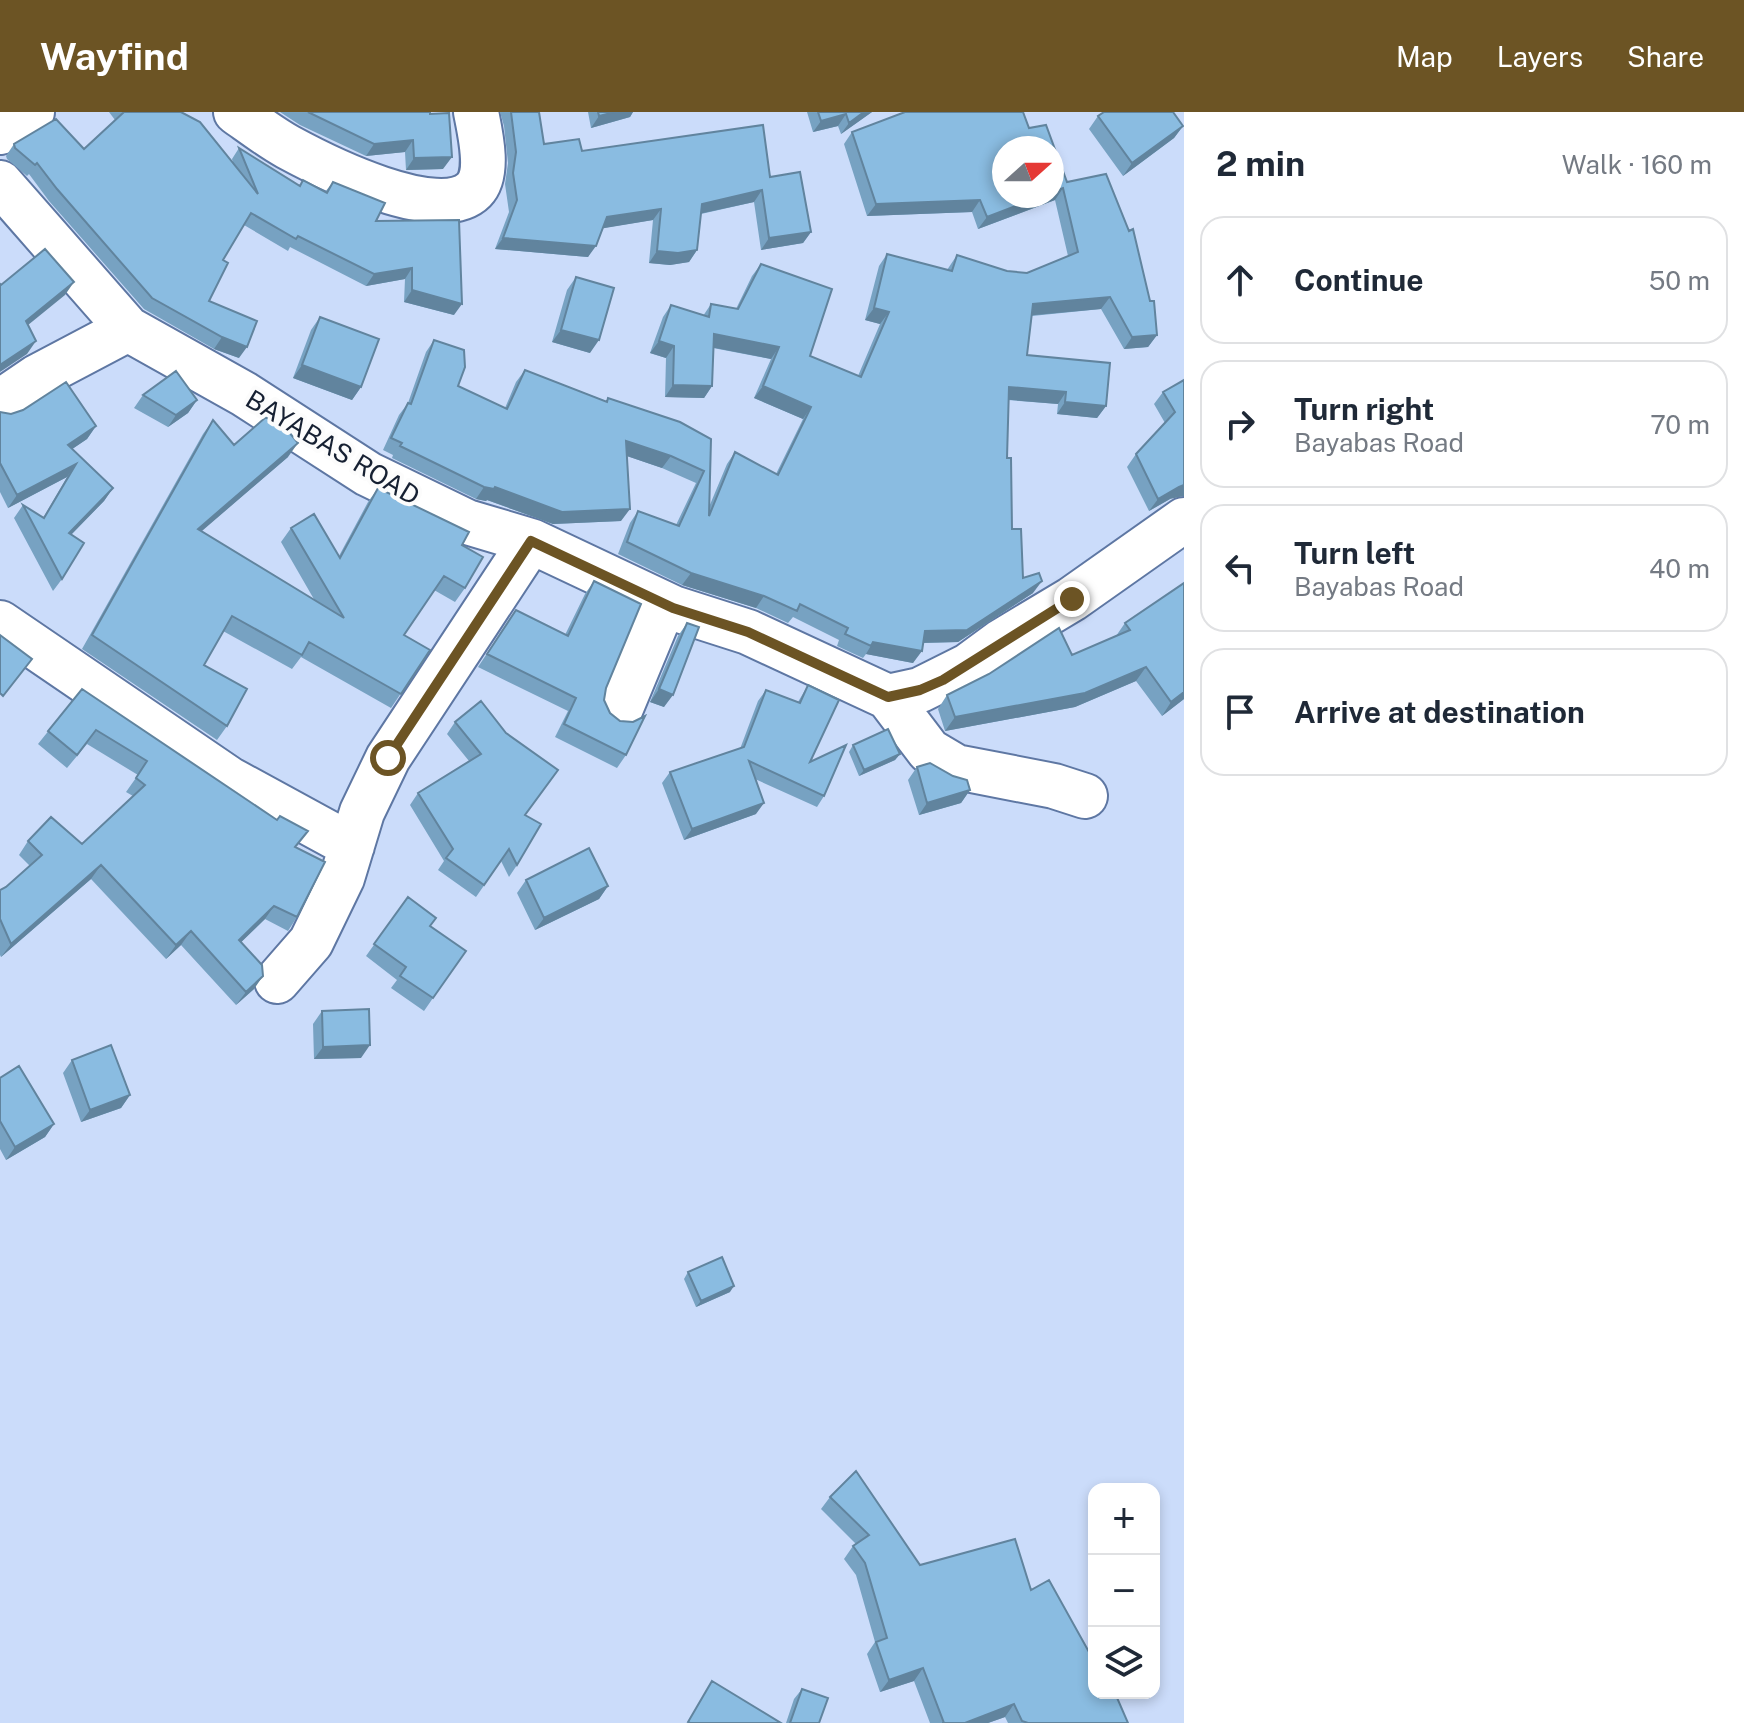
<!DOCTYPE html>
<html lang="en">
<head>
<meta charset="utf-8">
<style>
  body { margin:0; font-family:"Public Sans",sans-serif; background:#f2f2f3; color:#1f2937 }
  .controls { position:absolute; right:24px; bottom:24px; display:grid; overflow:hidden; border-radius:16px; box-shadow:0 4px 12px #0003 }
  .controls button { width:72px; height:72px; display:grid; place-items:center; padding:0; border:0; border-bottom:2px solid #e0e1e3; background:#fff; color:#1f2937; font:40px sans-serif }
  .compass { position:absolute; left:992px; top:24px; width:72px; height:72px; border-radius:50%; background:#fff; box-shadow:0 4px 12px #0003; rotate:69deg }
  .stop { position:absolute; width:24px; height:24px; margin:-18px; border:6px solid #6c5424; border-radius:50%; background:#fff }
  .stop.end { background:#6c5424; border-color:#fff; box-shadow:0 2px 8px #0008 }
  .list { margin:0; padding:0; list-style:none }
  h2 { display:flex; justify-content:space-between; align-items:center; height:104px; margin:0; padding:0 32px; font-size:34px }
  h2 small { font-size:26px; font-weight:400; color:#747a83 }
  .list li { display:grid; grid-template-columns:52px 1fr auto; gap:24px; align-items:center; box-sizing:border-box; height:128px; margin:0 16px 16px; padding:0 16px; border:2px solid #e0e1e3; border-radius:24px }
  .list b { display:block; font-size:30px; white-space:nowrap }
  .list p { margin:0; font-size:26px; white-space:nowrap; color:#747a83 }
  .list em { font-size:26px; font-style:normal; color:#747a83 }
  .icon { flex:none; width:44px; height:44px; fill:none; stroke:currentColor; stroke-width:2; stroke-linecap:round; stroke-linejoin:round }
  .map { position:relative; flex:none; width:1184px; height:1611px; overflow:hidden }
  header { display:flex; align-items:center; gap:48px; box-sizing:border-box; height:112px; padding:0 40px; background:#6c5424; color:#fff }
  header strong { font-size:38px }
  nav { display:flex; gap:44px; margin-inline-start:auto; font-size:28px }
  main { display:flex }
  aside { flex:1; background:#fff }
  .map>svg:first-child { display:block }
</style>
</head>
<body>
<header>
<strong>Wayfind</strong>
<nav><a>Map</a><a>Layers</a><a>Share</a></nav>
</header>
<main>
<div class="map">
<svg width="1184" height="1611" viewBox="0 0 1184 1611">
  <rect width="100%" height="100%" fill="#cbdcfa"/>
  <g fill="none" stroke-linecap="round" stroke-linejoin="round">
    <defs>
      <path id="minor" d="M236 0C253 12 270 25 288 35 323 54 439 113 474 78 490 62 480 20 476 0
        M0 20 32 0
        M0 71 128 217 244 282 368 362 467 410 531 429 673 496 748 520 888 585 920 578 968 554 1002 529 1072 487 1184 408
        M0 290 37 265 128 217
        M0 511 229 667 352 734
        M888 585 929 639 956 655 1054 674 1085 684
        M620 598 664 492
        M277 869 311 830 342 766 362 700 388 646 531 429"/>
    </defs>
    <use href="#minor" stroke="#5e77a3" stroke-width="48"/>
    <use href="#minor" stroke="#fff" stroke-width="44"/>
  </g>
  <path fill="#77a2c2" d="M109 0H181L233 51 232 47 239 36 299 74 325 80 333 70 376 109 454 203 404 190 405 167 366 174 290 135 288 139 244 113 223 148 209 189 239 246 214 237 144 197 49 89 29 62 27 64 7 47 6 44 14 32 84 37 115 8Z
    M280 0H430L443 57 406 58 405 40 366 44 300 13Z
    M500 0H539L544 32 582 39 770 65 811 120 803 131 761 138 754 90 701 102 697 138 689 150 670 153 649 151 653 108 603 116 588 145 495 137 509 100 505 72 508 51 504 14Z
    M588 0H633L630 5 591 16Z
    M807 0H872L841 22 838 14 813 20Z
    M1098 4 1183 14 1174 26 1123 64 1089 17Z
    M1029 16 1067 70 1157 223 1148 235 1124 237 1101 197 1032 204 1027 243 1106 294 1097 306 1057 302 1058 292 1008 288 1007 346 1012 417 1023 466 1033 481 958 530 923 531 913 551 866 542 863 546 837 534 839 528 793 505 788 511 756 496 682 473 618 442 630 411 638 399 676 413 696 371 662 356 627 344 621 409 553 412 487 388 486 389 476 387 392 346 393 343 383 338 399 303 408 291 426 240 434 228 458 274 505 296 516 270 525 258 606 289 608 286 711 327 709 395 727 352 735 340 776 362 803 307 754 286 771 247 713 236 712 274 704 286 665 285 666 246 650 241 663 205 671 193 703 204 711 192 736 197 752 164 761 152 810 244 858 264 880 212 865 208 879 154 887 142 947 158 957 143 1007 159 1027 161 1068 144 1055 88 978 117 972 100 867 104 844 32 852 20Z
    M576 165 590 241 552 230 567 178Z
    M320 205 361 275 352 288 293 266 311 218Z
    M1184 268 1170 387 1149 399 1127 355 1136 342 1165 311 1154 292 1163 280Z
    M143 283 197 288 188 301 168 315 134 296Z
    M0 300 96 314 87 327 72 337 113 376 104 389 71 423 62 467 53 479 14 406 23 393 43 406 67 365 8 396 0 380Z
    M213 308 234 333 288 345 201 419 315 489 281 430 291 416 339 444 368 390 378 376 462 433 465 476 455 490 434 478 404 523 430 538 391 596 301 545 292 557 223 519 204 553 227 614 217 628 82 537 203 322Z
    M594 469 606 576 604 588 626 643 617 656 555 625 568 599 478 555 516 498 565 523 585 482Z
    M687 511 664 595 650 590 678 524Z
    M1125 511 1184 587 1162 604 1136 569 1075 595 945 619 938 597 947 583 1072 543 1116 524Z
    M808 573 810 650 824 684 817 695 755 667 756 702 684 728 662 671 670 660 740 637 758 589 766 578 798 590Z
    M82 577 296 736 297 805 288 819 265 807 241 830 254 877 236 893 181 833 166 847 91 767 1 845 0 843V778L6 775 30 754 19 743 28 729 82 732 133 684 126 680 138 663 87 632 67 656 38 632Z
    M481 589 526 703 517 753 509 765 501 749 476 785 438 758 444 749 410 693 418 681 469 649 447 622 455 610Z
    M853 633 900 642 895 648 859 664 849 640Z
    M917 655 970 678 961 691 919 703 908 668Z
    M526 768 608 774 599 787 535 818 517 781Z
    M408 785 433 886 424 899 391 876 397 868 366 844Z
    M322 899 361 946 314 947 313 912Z
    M72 948 130 983 121 996 81 1010 63 961Z
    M0 966 54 1012 45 1025 6 1048 0 1037Z
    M688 1160 730 1180 696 1195 684 1167Z
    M830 1385 920 1453 1031 1478 1128 1611H1008L1005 1605 988 1611H930L914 1569 880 1580 867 1542 875 1530 856 1463 844 1447 853 1434 856 1432 821 1397Z
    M802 1577 819 1611H786L794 1587Z"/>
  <path fill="#61849e" d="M615 0H633L630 5 591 16 599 4Z
    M864 0H872L841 22 849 11Z
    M846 2 838 14 813 20 821 9Z
    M1183 14 1174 26 1123 64 1132 51Z
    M413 28 405 40 366 44 374 32Z
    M452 45 443 57 406 58 414 46Z
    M1063 76 1055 88 978 117 987 105 1042 84H1052V80Z
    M762 78 754 90 694 103 702 92Z
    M980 88 972 100 867 104 876 92Z
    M661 97 653 108 599 117 607 105Z
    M811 120 803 131 761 138 769 126Z
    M503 126 596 134 588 145 495 137Z
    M697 138 689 150 670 153 649 151 657 139Z
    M412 156 405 167 366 174 374 162Z
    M74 170 65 183 17 222 26 209Z
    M412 178 462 192 454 203 404 190Z
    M1110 185 1101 197 1024 204 1033 192Z
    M874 196 889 200 880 212 865 208Z
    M561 218 599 228 590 241 552 230Z
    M714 222 779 235 771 247 705 234Z
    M1157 223 1148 235 1124 237 1132 225Z
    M222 225 247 235 239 246 214 237Z
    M36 229 27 242 0 260V253Z
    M659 229 674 234 666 246 650 241Z
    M302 253 361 275 352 288 293 266Z
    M673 273 712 274 704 286 665 285Z
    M763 274 811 295 803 307 754 286Z
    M1009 275 1066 280 1058 292 1000 287Z
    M197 288 188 301 168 315 176 303Z
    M1065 290 1106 294 1097 306 1057 302Z
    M96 314 87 327 59 346 68 333Z
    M626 329 671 344 662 356 618 341Z
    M298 331 288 345 188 431 198 417Z
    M76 352 67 365 8 396 17 383Z
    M1184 373V384L1170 387 1149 399 1158 387 1179 375Z
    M484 375H495L630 397 621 409 553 412 487 388 486 389 476 387Z
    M113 376 104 389 60 434 69 421Z
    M691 461 764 484 756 496 682 473Z
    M1042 469 1033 481 958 530 917 531 925 519Z
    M873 530 922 539 913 551 866 542Z
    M1146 555 1136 569 1075 595 945 619 955 605Z
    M659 577 673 583 664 595 650 590Z
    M1184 580V587L1162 604 1171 590Z
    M900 642 895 648 859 664 864 658Z
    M970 678 961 691 919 703 927 691Z
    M764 691 756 702 684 728 692 717Z
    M101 753 91 767 1 845 11 832Z
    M608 774 599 787 535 818 544 806Z
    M274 794 265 807 230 841 239 828Z
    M191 819 181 833 166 847 176 833Z
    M263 864 254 877 236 893 246 880Z
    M370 933 361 946 314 947 323 935Z
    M130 983 121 996 81 1010 90 998Z
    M54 1012 45 1025 6 1048 15 1035Z
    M734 1174 730 1180 696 1195 701 1189Z
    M923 1556 914 1569 880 1580 889 1568Z
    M1014 1592 1005 1605 988 1611H965Z"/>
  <path fill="#8abce1" stroke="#61849e" stroke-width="2" d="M124 0H181L200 10 258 82 239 36 300 74 303 68 327 81 333 70 385 91 376 109 459 108 462 192 412 178V156L374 162 298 124 296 127 251 101 223 148 228 151 209 189 257 209 247 235 222 225 152 186 57 77 37 51 35 53 15 36 14 32 56 7 84 37Z
    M308 0H430V2L449 1 452 45 414 46 413 28 374 32Z
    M511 0H539L544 32 579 27 582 39 763 13 770 65 800 60 811 120 769 126 762 78 702 92 697 138 678 141 657 139 661 97 607 105 596 134 503 126 517 88 513 61 516 40Z
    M598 0H615L599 4Z
    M818 0H864L849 11 846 2 821 9Z
    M905 0H1023L1029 16 1046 13 1067 70 1106 62 1129 119 1133 117 1150 189H1154L1157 223 1132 225 1110 185 1033 192 1027 243 1110 251 1106 294 1065 290 1066 280 1009 275 1007 346H1011L1012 417H1021L1023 466 1039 461 1042 469 967 518 925 519 922 539 873 530 871 534 845 522 848 516 800 492 797 499 764 484 691 461 627 430 638 399 679 414 704 359 671 344 626 329 630 397 562 400 495 375 494 377 484 375 400 334 402 331 391 326 408 291 411 292 434 228 464 238 465 255 458 274 507 297 525 258 607 290 608 286 680 310 711 327 709 404 735 340 778 363 811 295 763 274 779 235 714 222 712 274 673 273 674 234 659 229 671 193 709 205 711 192 738 197 761 152 832 177 810 244 861 265 889 200 874 196 887 142 952 159 957 143 1007 159 1027 161 1078 140 1063 76 1052 80V36H1004V84H1042L987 105 980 88 876 92 852 20Z
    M1104 0H1173L1183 14 1132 51 1098 4Z
    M45 137 74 170 26 209 36 229 0 253V172L1 173Z
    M576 165 614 176 599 228 561 218Z
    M320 205 379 227 361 275 302 253Z
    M176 259 197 288 176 303 143 283Z
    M1184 268V373L1179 375 1158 387 1136 342 1175 300 1163 280Z
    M66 270 96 314 68 333 113 376 69 421 84 431 62 467 23 393 44 406 76 352 17 383 0 351V300L11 302 23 298Z
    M266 305 289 320 298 331 198 417 344 506 291 416 314 402 340 446 378 376 469 420 462 433 483 445 465 476 444 464 404 523 430 538 401 582 309 530 302 543 232 504 204 553 247 577 227 614 92 523 213 308 234 333Z
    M594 469 641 492 606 576 604 588 610 601 620 609 633 610 645 604 626 643 564 612 576 586 487 542 516 498 568 524Z
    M1184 471V580L1171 590 1146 555 1085 581 955 605 947 583 989 562 1059 516 1072 543 1130 518 1125 511Z
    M687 511 699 515 673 583 659 577Z
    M0 523 32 547 3 584 0 581Z
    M808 573 839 588 810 650 846 633 824 684 749 649 764 691 692 717 670 660 744 635 766 578 800 591Z
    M82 577 277 708 280 704 308 719 295 735 325 750 297 805 274 794 239 828 262 853 263 864 246 880 191 819 176 833 101 753 11 832 0 807V778L6 775 42 743 28 729 51 705 82 732 145 673 136 666 147 649 96 618 77 643 48 619Z
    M481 589 506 621 558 658 525 703 541 712 517 753 509 737 484 773 446 746 453 737 418 681 481 642 455 610Z
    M888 617 900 642 864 658 853 633Z
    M930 651 953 664 967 668 970 678 927 691 917 655Z
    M589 736 608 774 544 806 526 768Z
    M408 785 436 806 430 814 466 839 433 886 400 864 406 855 374 832Z
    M369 897 370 933 323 935 322 899Z
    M111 933 130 983 90 998 72 948Z
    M19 954 54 1012 15 1035 0 1009V966Z
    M722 1145 734 1174 701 1189 688 1160Z
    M856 1359 920 1453 1015 1427 1031 1478 1049 1468 1094 1549V1581H1115L1128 1611H1028L1022 1609 1014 1592 965 1611H942H944L923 1556 889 1568 876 1530 887 1526 865 1451 853 1434 869 1423 830 1385Z
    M712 1569 781 1611H690L688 1610Z
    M802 1577 828 1586 819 1611H790Z"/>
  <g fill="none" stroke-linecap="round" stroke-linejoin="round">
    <path stroke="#6c5424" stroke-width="10" d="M388 646 531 429 673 496 748 520 888 585 920 578 943 568 1072 487"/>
  </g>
  <g text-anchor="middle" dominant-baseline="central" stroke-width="8" stroke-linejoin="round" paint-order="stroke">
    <g font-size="26" fill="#162032" stroke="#fcfcfc">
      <text transform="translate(333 335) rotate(31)">BAYABAS ROAD</text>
    </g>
  </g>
</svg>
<div class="controls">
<button>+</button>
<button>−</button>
<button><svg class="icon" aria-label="layers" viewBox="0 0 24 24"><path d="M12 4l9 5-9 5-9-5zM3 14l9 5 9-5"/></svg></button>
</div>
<svg class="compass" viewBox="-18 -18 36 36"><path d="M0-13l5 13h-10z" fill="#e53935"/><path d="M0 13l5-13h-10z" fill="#747a83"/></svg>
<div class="stop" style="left:388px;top:646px"></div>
<div class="stop end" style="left:1072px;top:487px"></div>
</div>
<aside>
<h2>2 min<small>Walk · 160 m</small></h2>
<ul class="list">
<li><svg class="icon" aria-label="ahead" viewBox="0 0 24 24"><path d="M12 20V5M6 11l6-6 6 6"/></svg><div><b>Continue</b></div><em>50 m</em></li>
<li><svg class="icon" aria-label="right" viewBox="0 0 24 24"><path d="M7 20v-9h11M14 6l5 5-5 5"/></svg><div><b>Turn right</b><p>Bayabas Road</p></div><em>70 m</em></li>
<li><svg class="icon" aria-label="left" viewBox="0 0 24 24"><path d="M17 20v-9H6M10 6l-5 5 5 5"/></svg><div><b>Turn left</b><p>Bayabas Road</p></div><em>40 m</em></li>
<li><svg class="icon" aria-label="arrive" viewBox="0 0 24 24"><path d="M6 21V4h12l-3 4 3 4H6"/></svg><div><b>Arrive at destination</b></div></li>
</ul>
</aside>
</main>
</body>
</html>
